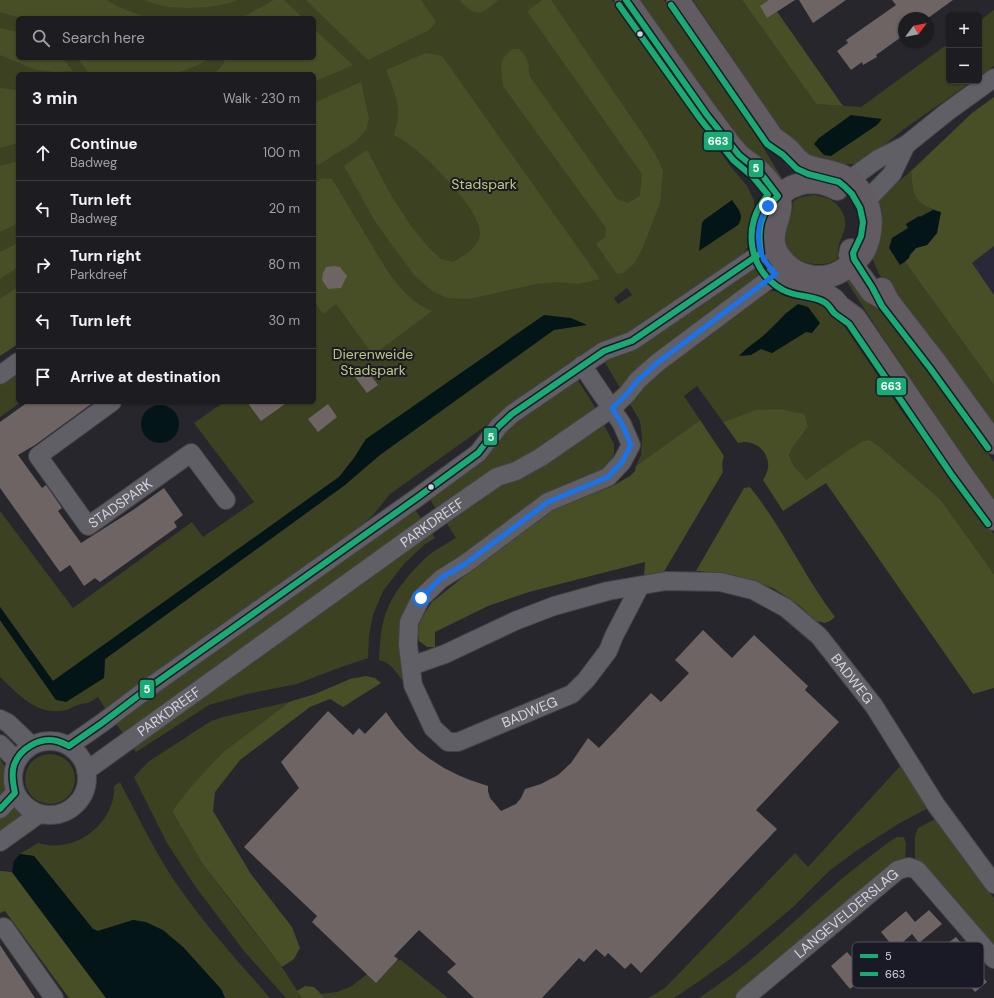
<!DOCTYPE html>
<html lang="en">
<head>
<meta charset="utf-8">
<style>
  body { margin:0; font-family:"DM Sans",sans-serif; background:#29292e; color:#f1f3f6 }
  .controls { position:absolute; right:12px; top:12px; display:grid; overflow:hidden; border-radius:6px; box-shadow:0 1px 3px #0004 }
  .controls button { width:36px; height:36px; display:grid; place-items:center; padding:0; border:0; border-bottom:1px solid #3a3a3f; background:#1c1c21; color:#f1f3f6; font:20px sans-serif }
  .compass { position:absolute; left:898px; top:12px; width:36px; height:36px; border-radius:50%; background:#1c1c21; box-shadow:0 1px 3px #0004; rotate:58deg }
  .stop { position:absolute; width:12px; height:12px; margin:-9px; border:3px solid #1a73e8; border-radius:50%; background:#fff }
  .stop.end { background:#1a73e8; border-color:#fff; box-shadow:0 1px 4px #0008 }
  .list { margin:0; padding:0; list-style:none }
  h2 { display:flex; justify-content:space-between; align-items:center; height:52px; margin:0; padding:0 16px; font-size:17px }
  h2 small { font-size:13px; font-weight:400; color:#a0a1a5 }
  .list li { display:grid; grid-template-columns:26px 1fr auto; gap:12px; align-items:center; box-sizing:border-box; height:56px; padding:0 16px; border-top:1px solid #3a3a3f }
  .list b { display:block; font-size:15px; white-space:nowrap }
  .list p { margin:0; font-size:13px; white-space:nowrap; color:#a0a1a5 }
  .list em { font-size:13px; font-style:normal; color:#a0a1a5 }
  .icon { flex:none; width:22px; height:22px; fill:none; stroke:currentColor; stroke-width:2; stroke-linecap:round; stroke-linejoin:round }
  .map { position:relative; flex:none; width:994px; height:998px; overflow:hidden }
  .search { position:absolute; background:#1c1c21; box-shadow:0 1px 3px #0004; left:16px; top:16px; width:300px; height:44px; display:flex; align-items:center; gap:10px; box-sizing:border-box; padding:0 14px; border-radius:6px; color:#a0a1a5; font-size:15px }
  .panel { position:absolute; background:#1c1c21; box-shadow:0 1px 3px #0004; left:16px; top:72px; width:300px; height:332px; border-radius:6px }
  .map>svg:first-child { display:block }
</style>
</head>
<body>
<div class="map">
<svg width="994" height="998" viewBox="0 0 994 998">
  <rect width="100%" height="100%" fill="#26262c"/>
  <path fill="#292839" d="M994 225V326L950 255Z"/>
  <path fill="#3c4221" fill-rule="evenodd" d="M0 0H612L731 167 747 186 754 200 755 211 749 245 738 262 628 338 595 348 390 494 374 514 356 531 108 713 98 697C95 699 92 701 90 702 86 704 82 703 78 705 74 706 70 709 66 710 38 717 18 694 0 677V620L56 700 104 678 105 659 345 485 366 439 354 458 339 477 53 681 0 607V511L73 608 192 522 203 537 254 502 194 423 224 402H314V74H18V305L0 317ZM18 18H314V58H18ZM627 288 632 295 618 304 614 298Z
    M640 0H664L699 48 730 93 783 180 777 184 726 122Z
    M693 0H742L816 104 861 107 949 43V81H973L904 129 862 163 852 164H837L810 158 782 131Z
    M994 10V66L979 77V21Z
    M911 171 913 187 921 203 933 210 906 224 908 228 900 265 905 262 994 385V425L907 310 879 274 872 258V251L879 214V202L884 194Z
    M815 195C819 196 823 197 827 198 838 202 847 215 845 227 844 233 841 238 839 244 838 247 838 257 837 259 836 261 831 262 829 263 812 267 791 261 786 243 782 230 794 216 793 202 799 196 807 196 815 195Z
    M756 267 759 268 761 272V275L620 388 603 359Z
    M854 277 902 338 968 426 994 462V498L990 494C941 424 893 354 847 282V280Z
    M772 291 786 292 810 298 834 311 903 413 994 534V574L941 500 880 447 870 440 862 441 806 481 794 466 789 455 793 447 808 427 755 410 723 422 697 386 684 396 700 420 636 466 641 455 642 437 640 421 630 404 637 398 642 389 655 376 766 292ZM777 322 806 332 772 353 761 349 763 336Z
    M18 371V402H21L0 417V384Z
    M577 379 595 407 579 425 438 512 427 495 507 427Z
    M603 423 614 444V454L610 466 598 472 564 485 531 504 406 616 399 641 400 661 405 672 411 676 402 680C396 672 390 662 379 660 380 646 380 633 384 619 390 595 411 571 430 554 438 548 448 543 456 538L446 522 493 489 523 475Z
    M412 506 424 522 125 736 114 721Z
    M431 532 435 538 424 545 404 564 383 591 373 615 369 635 368 658 341 667 297 684 247 694 209 705 136 752 132 746Z
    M289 702 222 753 172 811 202 863 242 916 280 964 302 998H286L244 951 195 886 167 843 134 777 148 762 211 721 223 717Z
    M25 779a25 25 0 1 1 50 0a25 25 0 1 1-50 0Z
    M0 759 8 771 7 780 8 787 0 796Z
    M902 764 930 807 898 824 856 851 829 871 792 908 762 933 730 959 698 982 674 998H648L665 988 795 853 808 867Z
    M120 782 122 786C142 824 160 863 186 897 212 933 241 965 270 998H225L221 989 183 947 133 920 98 931 93 929 34 856 20 854 38 843C45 845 52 846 60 845 88 843 116 816 114 786Z
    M14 804 23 814 27 817 0 835V819Z
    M937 818 967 864 994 898V954L915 864V837L918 828Z
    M897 837H904L906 844 905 861 892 868 736 998H699C750 965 793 922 838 882 854 868 872 855 889 842Z
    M401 960 448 998H325L321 994 337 992 352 986 381 963Z"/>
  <path fill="#484e26" d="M0 0H107C120 9 137 15 153 18H21L0 12Z
    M144 0H238C220 8 188 9 168 7 160 6 152 3 144 0Z
    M274 0H284L303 18H233L247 15Z
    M306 0H421L436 22 429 30 368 60Z
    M460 0H499C494 3 487 10 482 12 473 15 465 7 460 0Z
    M542 0H551L648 142 659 161 663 171 660 203 643 247 634 264 623 273 617 274 596 244 605 237 606 228 503 86 501 64 505 56 512 49H519C528 57 529 63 529 75L617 199 628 203 640 196 642 174 527 11Z
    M742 0H769L843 106 816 104Z
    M0 28 18 32V58H62L73 71 55 72 36 70 0 55Z
    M314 29 353 65 314 82V74H213C219 70 223 65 226 58H314Z
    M426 53 442 56 600 279 578 284 558 282 536 284 469 299 447 298 432 291 414 275 376 223 344 166 367 150 391 195 411 226 429 248 441 259 453 262C464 255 478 249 480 234 482 212 432 162 414 148 408 143 401 139 394 135 395 130 397 124 398 119 400 102 392 86 386 70Z
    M78 58H207L205 61 196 66 174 74H89Z
    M361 82 369 119 366 130 355 142 318 165H314V103Z
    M0 88 18 90V143L0 148Z
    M994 97V246L972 263 994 295V385L905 262 916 248 927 245 937 233 940 212C932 209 920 205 916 197 912 189 912 179 911 171L972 113Z
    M18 161V223L0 232V166Z
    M323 178 332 179 388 272C400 288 413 304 432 311L373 355 336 304 323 314 314 301V183Z
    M18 243V267L0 279V252Z
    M18 287V344L0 356V299Z
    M780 409 804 414 808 427 793 447 789 455 794 466 806 480 862 441 870 440 880 447 941 500 994 574V688L973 694 826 483 783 511 763 480C765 476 767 473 768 468 770 452 754 438 738 443L723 422 755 410Z
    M700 420 724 456C722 462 722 467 723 472L662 575 644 576 645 562 529 592 488 606 435 632V647H427L419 641 417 630 421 619 432 602 533 521 583 493 611 487 630 476 635 471 636 466Z
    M750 487C783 528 804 576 835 617L830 621 825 623 816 621 800 606 773 588 736 576 700 571H696L744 488Z
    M366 676 375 678 381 683 343 707 330 699 310 707 240 760 215 792 213 811 251 874 292 927 300 948 294 959 282 967 202 863 172 811 192 786 222 753 289 702 315 694 350 679Z
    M0 871H1L12 872 106 998H69L5 911 0 913Z
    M305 986 314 987 325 998H302L297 991Z"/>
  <path fill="#041517" d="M851 115 882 119 877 125 831 156 824 155 814 144 819 138Z
    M732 200C738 209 745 215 738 225L699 251 702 223 704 220Z
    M933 210 941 212 937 233 927 245 916 248 910 254 909 258 900 265 889 248 892 238 908 228 906 224 919 216 920 217Z
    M798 304 808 307 820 323 812 333 806 332 772 353 761 349 751 355 739 356 746 349 763 336 772 328 785 314Z
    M544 315 571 318 587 325 554 330 380 455 345 485 105 659 104 678 66 702 56 700 0 620V607L53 681 339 477 354 458 366 439Z
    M141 424a19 19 0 1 1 38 0a19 19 0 1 1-38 0Z
    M20 854 34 856 93 929 98 931 133 920 146 922 163 930 183 947 221 989 225 998H106L12 872 14 861Z"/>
  <path fill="#6e6463" d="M769 0H795L767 18 760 6Z
    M799 0H846L813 23Z
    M892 0H953L928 18H905L904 16V35L876 55 877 57 863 65 862 62 851 70 837 51 848 43 846 40 896 5Z
    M334 266 340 267 347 276 341 288 328 289 322 280 323 273 326 267Z
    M366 369 378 385 367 393 355 377Z
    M28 402H94L35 445 18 455 42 488 46 485 62 508 58 511 81 543 133 510 164 488 183 515 174 522 177 527 100 582 95 578 84 586 70 565 60 572 0 488V422Z
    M247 402H288L261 421Z
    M328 404 337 417 318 432 308 419Z
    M703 630 732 658 754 635 808 686 805 690 839 722 756 810 777 829 641 973 631 963 625 969 608 953 605 957 596 949 584 962 579 958 542 998H474L447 972 456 964 419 930 394 956 398 959 376 983 312 922 317 916 244 847 299 788 281 762 328 711 353 735 359 728 365 734 386 712 395 725 406 738 418 750 430 759 444 768 458 775 470 780 488 786V791L490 798 501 811 516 804 521 798 525 789 541 784 558 775 571 763 588 738 599 748 651 693 661 702 689 673 675 660Z
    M929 910 942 924 919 943 912 934 895 949 881 932 906 911 915 922Z
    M956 937 974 959 963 969 944 946Z
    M0 945 13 965 35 998H0Z
    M847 952 857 963 864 958 878 974 864 986 860 981 850 989 831 966Z
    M973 965 987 982 975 992 961 976Z"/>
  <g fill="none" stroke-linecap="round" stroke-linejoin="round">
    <defs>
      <g id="minor">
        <path d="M849 180 878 159 906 145 947 112 994 78"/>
        <path d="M866 201 892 174 906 145"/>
        <path id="s1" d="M582 365 622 424 631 445 622 462 608 477 548 502 465 564 441 579 421 598 409 622 408 645 413 685 433 728 448 742H458L572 694 586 680 608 651 614 636 640 586"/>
        <path d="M0 375 18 362"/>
        <path id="s2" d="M112 402 38 456 88 526 191 453 226 500"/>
        <path id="s3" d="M411 666 445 654 515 621 554 606 608 591 666 581 720 582 753 590 786 608 819 636 874 706 936 805 994 884"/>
        <path d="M0 719 8 723 31 745"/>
        <circle cx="50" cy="778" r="37"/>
        <path d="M0 744 17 761"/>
        <path d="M69 746 102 723 147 689 418 497 478 453 499 426 512 414 604 351 632 341 761 253"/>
        <path id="s4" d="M86 771 435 520 497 477 516 471 541 457 612 408 627 394 638 380 657 363 776 274"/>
        <path d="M0 809 15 793"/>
        <path d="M0 842 39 814"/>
        <path d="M4 927 54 998"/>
        <path id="s5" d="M745 998 898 870 909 867 917 870 994 959"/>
      </g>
      <path id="major" d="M626 0C661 49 695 99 732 147 735 150 737 153 740 156 746 161 754 165 759 171 765 176 774 188 778 195 789 216 758 236 785 263 799 278 825 282 843 270 852 264 862 257 866 247 870 238 872 224 870 214 868 200 857 182 843 176 831 170 815 170 803 164 797 160 794 156 790 151 785 146 779 142 773 138L678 0
        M769 206C786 184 811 175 837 189
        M851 250 850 255 852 264 856 270 872 292 888 301
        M790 284 801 289 816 291 827 295 834 300 840 307 855 318 958 469 994 519
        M882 289 888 301 936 363 994 443"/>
    </defs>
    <use href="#minor" stroke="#434348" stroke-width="20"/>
    <use href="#major" stroke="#434348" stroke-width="24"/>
    <use href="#minor" stroke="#5f5f65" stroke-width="18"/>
    <use href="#major" stroke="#625c62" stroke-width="22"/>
    <defs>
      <path id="bus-1" d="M0 809 15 793C13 784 11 774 14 765 20 748 40 737 57 741 61 742 65 744 69 746L102 723 147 689 418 497 478 453 499 426 512 414 604 351 632 341 761 253C757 229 760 213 778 196L759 171 739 155 707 115 626 0"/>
      <path id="bus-2" d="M619 5 701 120 733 160 753 177 768 195C741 224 748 271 783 290 795 297 811 295 824 302 828 304 831 309 834 313 839 317 844 320 849 324L951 474 988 524
        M671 5 767 144 783 155 797 169 808 174 839 182 845 187 852 194 860 208 863 222 861 236 853 253 854 259 872 287 882 306 930 368 988 448"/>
    </defs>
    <use href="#bus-1" stroke="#1a1926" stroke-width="9"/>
    <use href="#bus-2" stroke="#1a1926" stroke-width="9"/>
    <use href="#bus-1" stroke="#1aab75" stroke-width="6"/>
    <use href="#bus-2" stroke="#1aab75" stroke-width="6"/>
  </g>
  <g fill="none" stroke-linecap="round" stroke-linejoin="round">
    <path stroke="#1a73e8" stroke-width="5" d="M421 598 441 578 465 564 548 502 608 477 622 462 631 445 622 424 612 408 627 394 638 380 657 363 776 274C770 268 764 261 761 253 757 241 758 225 763 215 764 212 767 209 768 206"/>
  </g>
  <g fill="#d5d4de" stroke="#1a1926" stroke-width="1.5">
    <circle cx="640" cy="34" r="3.5"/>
    <circle cx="431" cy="487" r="3.5"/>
  </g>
  <g text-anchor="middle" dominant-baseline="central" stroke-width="4" stroke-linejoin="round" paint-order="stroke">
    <g font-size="14" fill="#bdca7e" stroke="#1a1926">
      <text x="484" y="184">Stadspark</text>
      <text x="373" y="354">Dierenweide<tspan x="373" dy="16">Stadspark</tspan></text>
    </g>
    <g font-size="14" fill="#d5d4de" stroke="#1a1926">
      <text stroke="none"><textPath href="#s2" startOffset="217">STADSPARK</textPath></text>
      <text stroke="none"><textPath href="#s4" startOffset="426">PARKDREEF</textPath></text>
      <text stroke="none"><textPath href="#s3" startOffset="493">BADWEG</textPath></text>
      <text stroke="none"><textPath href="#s4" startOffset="102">PARKDREEF</textPath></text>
      <text stroke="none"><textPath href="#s1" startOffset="604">BADWEG</textPath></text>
      <text stroke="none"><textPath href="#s5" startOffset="132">LANGEVELDERSLAG</textPath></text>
    </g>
  </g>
  <rect x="852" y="942" width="132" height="46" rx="6" fill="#1a1926" stroke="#52515d" stroke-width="1"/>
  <rect x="860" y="954" width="18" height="4" fill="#1aab75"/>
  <rect x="860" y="972" width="18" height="4" fill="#1aab75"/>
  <g font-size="11" fill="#d5d4de">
    <text x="885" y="960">5</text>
    <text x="885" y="978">663</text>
  </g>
  <g stroke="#1a1926" stroke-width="1.5">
    <rect x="703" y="131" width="30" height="20" rx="4" fill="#1aab75"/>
    <rect x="748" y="159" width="16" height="19" rx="4" fill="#1aab75"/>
    <rect x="876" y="377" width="31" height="19" rx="4" fill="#1aab75"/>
    <rect x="483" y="427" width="15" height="19" rx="4" fill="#1aab75"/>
    <rect x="139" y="679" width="16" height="20" rx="4" fill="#1aab75"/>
  </g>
  <g font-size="11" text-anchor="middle" font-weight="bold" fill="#fff">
    <text x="718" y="145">663</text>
    <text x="756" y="172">5</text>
    <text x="891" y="390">663</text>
    <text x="491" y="441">5</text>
    <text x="147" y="693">5</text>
  </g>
</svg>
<div class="controls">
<button>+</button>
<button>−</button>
</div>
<svg class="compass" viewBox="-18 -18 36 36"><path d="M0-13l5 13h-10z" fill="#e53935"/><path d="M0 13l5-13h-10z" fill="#a0a1a5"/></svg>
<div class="stop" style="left:421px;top:598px"></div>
<div class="stop end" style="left:768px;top:206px"></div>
<div class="search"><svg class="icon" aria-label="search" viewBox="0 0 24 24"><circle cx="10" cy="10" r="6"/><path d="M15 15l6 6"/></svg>Search here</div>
<section class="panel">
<h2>3 min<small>Walk · 230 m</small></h2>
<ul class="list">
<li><svg class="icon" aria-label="ahead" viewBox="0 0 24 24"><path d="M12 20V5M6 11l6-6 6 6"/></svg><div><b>Continue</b><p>Badweg</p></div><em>100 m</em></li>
<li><svg class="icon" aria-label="left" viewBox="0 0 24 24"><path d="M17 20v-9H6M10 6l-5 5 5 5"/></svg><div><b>Turn left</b><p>Badweg</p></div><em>20 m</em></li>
<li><svg class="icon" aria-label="right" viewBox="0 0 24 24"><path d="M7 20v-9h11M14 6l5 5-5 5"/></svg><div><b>Turn right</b><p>Parkdreef</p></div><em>80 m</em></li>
<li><svg class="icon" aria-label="left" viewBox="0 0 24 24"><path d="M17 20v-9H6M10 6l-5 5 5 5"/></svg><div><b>Turn left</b></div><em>30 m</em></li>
<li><svg class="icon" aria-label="arrive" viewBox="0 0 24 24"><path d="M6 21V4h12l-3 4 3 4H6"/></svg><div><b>Arrive at destination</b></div></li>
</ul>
</section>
</div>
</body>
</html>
